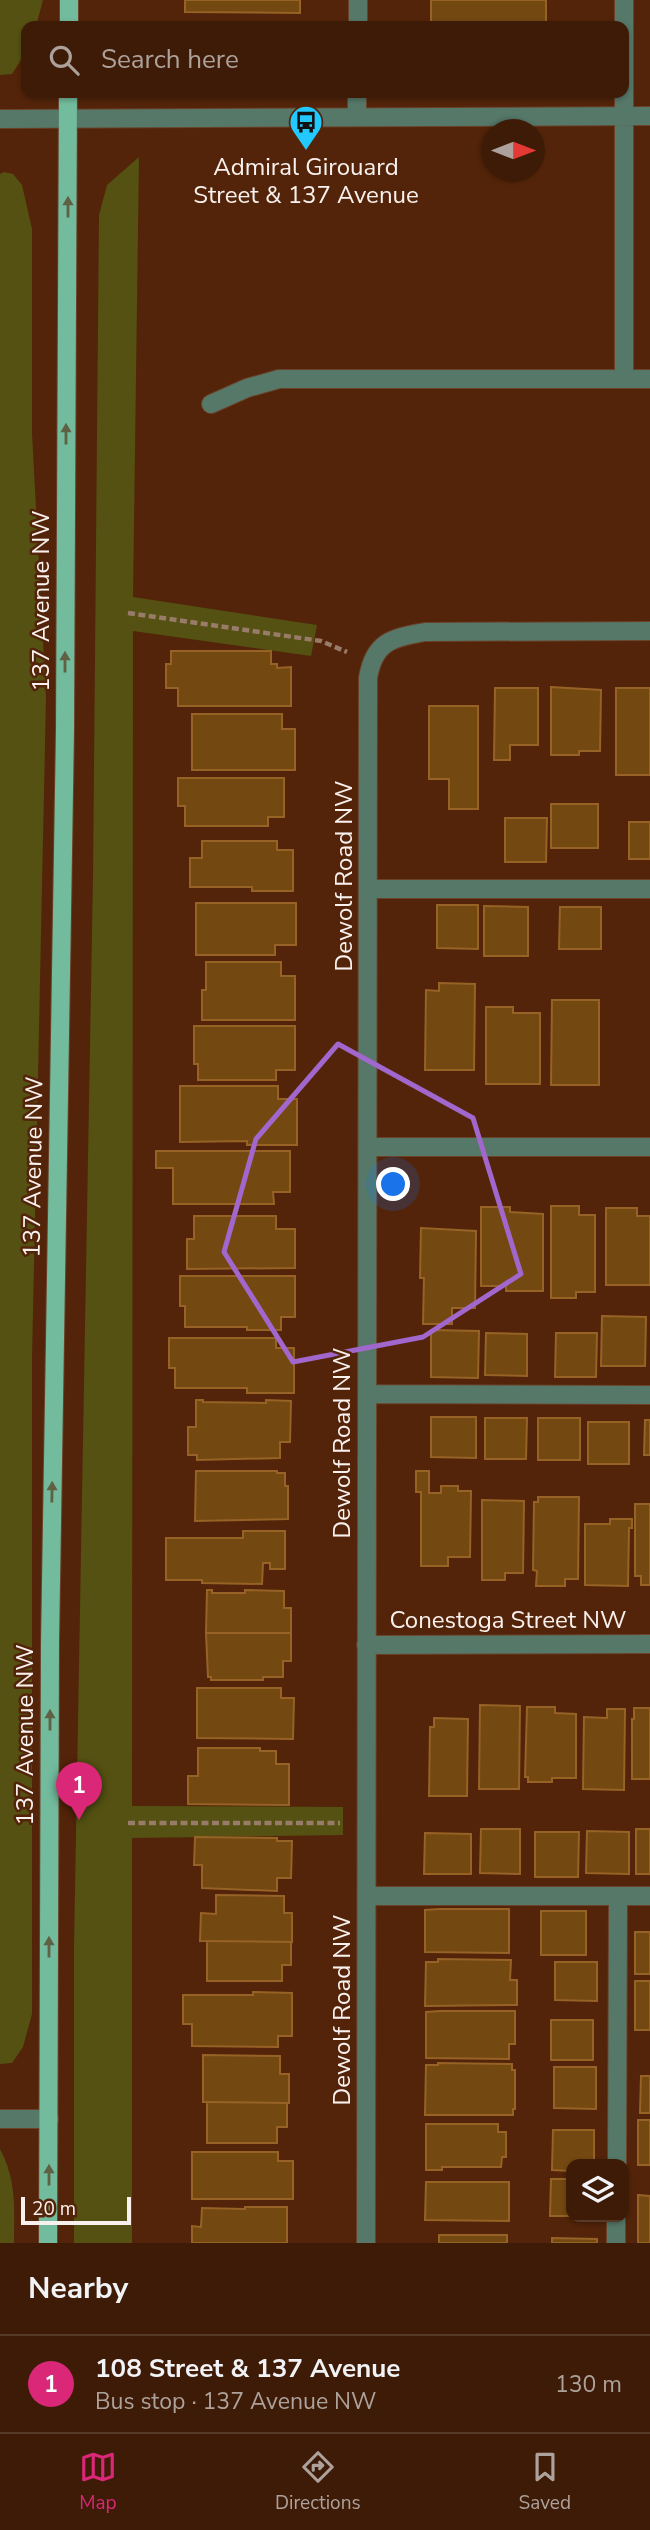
<!DOCTYPE html>
<html lang="en">
<head>
<meta charset="utf-8">
<style>
  body { margin:0; font-family:"Nunito Sans",sans-serif; background:#452411; color:#f1f3f6 }
  .controls { position:absolute; right:21px; bottom:21px; display:grid; overflow:hidden; border-radius:14px; box-shadow:0 2px 5px #0004 }
  .controls button { width:63px; height:63px; display:grid; place-items:center; padding:0; border:0; border-bottom:2px solid #573928; background:#3e1b07; color:#f1f3f6; font:35px sans-serif }
  .compass { position:absolute; left:482px; top:119px; width:63px; height:63px; border-radius:50%; background:#3e1b07; box-shadow:0 2px 5px #0004; rotate:90deg }
  .scale { position:absolute; left:21px; bottom:18px; width:110px; box-sizing:border-box; padding-left:7px; border:4px solid #f9f1ee; border-top:0; font-size:19px; line-height:24px; white-space:nowrap; color:#f9f1ee; -webkit-text-stroke:5px #532409; paint-order:stroke }
  .you { position:absolute; left:394px; top:1185px; width:24px; height:24px; margin:-18px; border:5px solid #fff; border-radius:50%; background:#1a73e8; box-shadow:0 0 0 10px #1a73e833 }
  .badge { display:grid; place-items:center; width:46px; height:46px; border-radius:50%; background:#db2777; color:#fff; font-size:23px; font-weight:700 }
  .pin { position:absolute; translate:-50% -58px; filter:drop-shadow(0 2px 4px #0008) }
  .pin::after { content:''; position:absolute; top:37px; width:24px; height:21px; background:inherit; clip-path:polygon(0 0,100% 0,50% 100%) }
  .list { margin:0; padding:0; list-style:none }
  h2 { display:flex; justify-content:space-between; align-items:center; height:91px; margin:0; padding:0 28px; font-size:30px }
  h2 small { font-size:23px; font-weight:400; color:#ada19b }
  .list li { display:grid; grid-template-columns:46px 1fr auto; gap:21px; align-items:center; box-sizing:border-box; height:98px; padding:0 28px; border-top:2px solid #573928 }
  .list b { display:block; font-size:26px; white-space:nowrap }
  .list p { margin:0; font-size:23px; white-space:nowrap; color:#ada19b }
  .list em { font-size:23px; font-style:normal; color:#ada19b }
  .icon { flex:none; width:38px; height:38px; fill:none; stroke:currentColor; stroke-width:2; stroke-linecap:round; stroke-linejoin:round }
  .map { position:relative; flex:none; width:650px; height:2243px; overflow:hidden }
  .search { position:absolute; background:#3e1b07; box-shadow:0 2px 5px #0004; left:21px; right:21px; top:21px; height:77px; display:flex; align-items:center; gap:18px; box-sizing:border-box; padding:0 24px; border-radius:14px; color:#ada19b; font-size:26px }
  .sheet { height:189px; background:#3e1b07 }
  nav { display:flex; justify-content:space-around; align-items:center; box-sizing:border-box; height:98px; border-top:2px solid #573928; background:#3e1b07; font-size:19px; color:#ada19b }
  nav a { display:grid; justify-items:center; gap:4px }
  nav .on { color:#db2777 }
  .map>svg:first-child { display:block }
</style>
</head>
<body>
<div class="map">
<svg width="650" height="2243" viewBox="0 0 650 2243">
  <rect width="100%" height="100%" fill="#532409"/>
  <path fill="#545112" d="M0 0H43L36 26H26V52L12 74 0 75Z
    M139 157 133 597 317 625 311 656 133 631 132 1806 343 1807V1835L132 1838V2243H74V1947L93 876 99 215 107 185Z
    M4 172 13 174 22 185 32 229V433L46 697 32 1359V2014L23 2047 12 2063 0 2064V174Z
    M0 2149C17 2181 14 2208 14 2243H0Z"/>
  <path fill="#734811" stroke="#966226" stroke-width="2" d="M185 0H300V13L185 12Z
    M431 0H546V26H431Z
    M171 651H271V664H277V668L291 667V706H178V688H166V664H171Z
    M551 687 601 690 600 751H579V755H551Z
    M495 688H538V745H510V760H494Z
    M616 688H650V775H616Z
    M429 706H478V809H449V779H429Z
    M192 714H282V729H295V770H192Z
    M178 778H284V817H268V826H185V806H178Z
    M551 804H598V848H551Z
    M505 818H547L546 862H505Z
    M629 822H650V859H629Z
    M202 841H277V850H293V891H252V887H190V858H202Z
    M196 903H296V945H275V955H196Z
    M437 905H478V949L437 948Z
    M484 906 528 907V956H484Z
    M560 907H601V949H559Z
    M206 962H281V976H295V1020H202V990H206Z
    M439 983 475 984 474 1070H425L426 990 439 991Z
    M552 1000H599V1085H551Z
    M486 1007H513V1013H540V1084H486Z
    M194 1026H295V1070H276V1080H198V1064H194Z
    M180 1086H278V1099H297V1145H247V1141L180 1142Z
    M156 1151H290V1192H273L274 1204H173V1168H156Z
    M551 1206H579V1215H595V1292H576V1298H551Z
    M481 1207H510V1212L543 1214V1291H506V1286H481Z
    M606 1208H637V1216H650V1285H606Z
    M194 1216H276V1229H295V1268L187 1269V1239H194Z
    M421 1228 476 1231 475 1308H452V1324H423L424 1278H420Z
    M180 1276H295V1317H281V1330H247V1327H185V1306H180Z
    M602 1316 646 1317 645 1366H601Z
    M431 1330 479 1331 478 1378 431 1377Z
    M486 1333 527 1334V1376L485 1375Z
    M556 1333H597L596 1377H555Z
    M169 1338H276V1348H294V1393H247V1388H175V1368H169Z
    M196 1400H203V1402L266 1403V1400L291 1401 290 1442H280V1458L197 1460V1455H188V1427H196Z
    M431 1417H476V1458L431 1457Z
    M485 1418H527L526 1459H485Z
    M538 1418H580V1460H538Z
    M645 1420H650V1455H644Z
    M588 1422H629V1464H588Z
    M196 1471H277V1473H285V1486H288V1519L195 1521Z
    M416 1471H429V1493H441V1486H458V1491H471L470 1557H448V1566H421V1492H416Z
    M538 1497H579L578 1579H565V1586H536L537 1571 533 1570 534 1502H538Z
    M482 1500 524 1501 523 1573H505V1580H482Z
    M635 1504H650V1585H641V1576H635Z
    M610 1519H632V1528H629L628 1586 585 1585V1524H610Z
    M243 1531H285V1569H270V1563H263L262 1584 202 1583V1580H166V1538H243Z
    M207 1590H212V1593H245V1590L284 1591V1608H291V1633H206Z
    M206 1633H291V1661H283V1677H263V1680H211V1677H208Z
    M197 1688H281V1698H294L293 1739 197 1738Z
    M480 1705 520 1706 519 1789H479Z
    M527 1707H555V1713L576 1714V1778H552V1782H528V1777H525Z
    M634 1708H650V1779H632V1719H634Z
    M607 1709H625L624 1790 583 1789 584 1717 607 1718Z
    M434 1718 468 1719 467 1796H429L430 1727H434Z
    M198 1748H260V1751H276V1764H289V1805L188 1804V1776H198Z
    M481 1829H520V1874L480 1873Z
    M636 1829H650V1874H636Z
    M587 1831 629 1832V1874L586 1873Z
    M535 1832H579L578 1877H535Z
    M425 1833 471 1834V1874H424Z
    M195 1837 277 1838V1841H292L291 1878H277V1891L202 1888V1865H194Z
    M216 1895 284 1896V1913H292V1942L200 1941 201 1913 216 1914Z
    M439 1909H509V1953L425 1952V1910Z
    M541 1911H586V1955H541Z
    M635 1932H650V1974H635Z
    M207 1941 291 1942V1965H282V1981H207Z
    M438 1959 511 1960 510 1980H517V2005L425 2006 426 1962H438Z
    M555 1962H597V2001L555 2000Z
    M635 1981H650V2030H635Z
    M253 1992 292 1993V2036H278V2047L192 2046V2024H183V1995H253Z
    M440 2011H515V2044H509V2059L426 2058V2012Z
    M551 2020H593V2060H551Z
    M203 2055 280 2056V2074H289V2103L203 2102Z
    M438 2063 512 2064V2070H515V2109H513V2115H425L426 2065H438Z
    M554 2067H596V2109L554 2108Z
    M641 2076H650V2113H640Z
    M207 2102 287 2103V2127H277V2143H207Z
    M638 2120H650V2165H638Z
    M426 2124H498V2132H506V2157H502L501 2167H442V2170H426Z
    M553 2130H594V2164H571V2171L552 2170Z
    M192 2152H278V2161H293V2199H192Z
    M551 2179H571V2216H550Z
    M426 2182H509V2221L425 2220Z
    M638 2195 650 2196V2243H638Z
    M245 2207H287V2243H192V2226L201 2227 202 2208 245 2209Z
    M439 2235H507V2243H439Z
    M552 2238 597 2239V2243H552Z"/>
  <g fill="none" stroke-linecap="round" stroke-linejoin="round">
    <defs>
      <path id="minor" d="M624 0V379
        M358 26V0
        M357 116V93
        M0 119 650 116
        M211 404 247 388 279 379H650
        M368 889H650
        M369 1147H650
        M367 1394 650 1395
        M366 1645 650 1644
        M367 1896H650
        M0 2119H49
        M617 2164 618 1896
        M366 2243 368 678C374 642 391 638 425 632L650 631
        M616 2243V2217"/>
      <path id="major" d="M69 26V0
        M48 2243 50 1644 65 730 68 93"/>
    </defs>
    <use href="#minor" stroke="#6a4129" stroke-width="20"/>
    <use href="#major" stroke="#6a4129" stroke-width="20"/>
    <path stroke="#997b6a" stroke-width="4.5" stroke-dasharray="7 3.5" stroke-linecap="butt" d="M128 613 321 641 347 652
      M128 1823H340"/>
    <use href="#minor" stroke="#567869" stroke-width="18"/>
    <use href="#major" stroke="#72bb9d" stroke-width="18"/>
  </g>
  <defs><path id="oneway-solid" d="M-6-.8H1V-3.2L6.5 0L1 3.2V.8H-6Z" transform="scale(1.75)"/></defs>
  <g fill="#5f6044">
    <use href="#oneway-solid" transform="translate(68 207) rotate(-90)"/>
    <use href="#oneway-solid" transform="translate(66 434) rotate(-90)"/>
    <use href="#oneway-solid" transform="translate(65 662) rotate(-90)"/>
    <use href="#oneway-solid" transform="translate(52 1492) rotate(-89)"/>
    <use href="#oneway-solid" transform="translate(50 1720) rotate(-90)"/>
    <use href="#oneway-solid" transform="translate(49 1947) rotate(-90)"/>
    <use href="#oneway-solid" transform="translate(49 2175) rotate(-90)"/>
  </g>
  <path fill="none" stroke="#a167cd" stroke-width="5" stroke-linejoin="round" d="M338 1044 473 1118 521 1274 423 1337 293 1362 224 1252 256 1139Z"/>
  <defs>
    <symbol id="bus-pin" viewBox="-11 -11 22 30"><path d="M0 17L-7.5 6A9.5 9.5 0 1 1 7.5 6Z" fill="#22c9fe" stroke="#532409"/><path d="M-5-6H5V4H4V6H2V4H-2V6H-4V4H-5ZM-3.5-4V0h7V-4ZM-3.5 1.2v1.5H-2V1.2ZM2 1.2v1.5H3.5V1.2Z" fill="#111"/></symbol>
  </defs>
  <g fill-rule="evenodd">
    <use href="#bus-pin" x="287" y="103" width="38" height="52"/>
  </g>
  <g text-anchor="middle" dominant-baseline="central" stroke-width="5" stroke-linejoin="round" paint-order="stroke">
    <g font-size="24" fill="#f9f1ee" stroke="#532409">
      <text x="306" y="167">Admiral Girouard<tspan x="306" dy="28">Street &amp; 137 Avenue</tspan></text>
    </g>
    <g font-size="24" fill="#f9f1ee" stroke="#532409">
      <text transform="translate(41 601) rotate(-90)">137 Avenue NW</text>
      <text transform="translate(344 876) rotate(-90)">Dewolf Road NW</text>
      <text transform="translate(33 1167) rotate(-89)">137 Avenue NW</text>
      <text transform="translate(342 1443) rotate(-90)">Dewolf Road NW</text>
      <text x="508" y="1620">Conestoga Street NW</text>
      <text transform="translate(25 1735) rotate(-90)">137 Avenue NW</text>
      <text transform="translate(342 2010) rotate(-90)">Dewolf Road NW</text>
    </g>
  </g>
</svg>
<div class="controls">
<button><svg class="icon" aria-label="layers" viewBox="0 0 24 24"><path d="M12 4l9 5-9 5-9-5zM3 14l9 5 9-5"/></svg></button>
</div>
<svg class="compass" viewBox="-18 -18 36 36"><path d="M0-13l5 13h-10z" fill="#e53935"/><path d="M0 13l5-13h-10z" fill="#ada19b"/></svg>
<div class="scale">20 m</div>
<div class="you"></div>
<div class="pin badge" style="left:79px;top:1820px">1</div>
<div class="search"><svg class="icon" aria-label="search" viewBox="0 0 24 24"><circle cx="10" cy="10" r="6"/><path d="M15 15l6 6"/></svg>Search here</div>
</div>
<section class="sheet">
<h2>Nearby<small></small></h2>
<ul class="list">
<li><span class="badge">1</span><div><b>108 Street &amp; 137 Avenue</b><p>Bus stop · 137 Avenue NW</p></div><em>130 m</em></li>
</ul>
</section>
<nav>
<a class="on"><svg class="icon" aria-label="map" viewBox="0 0 24 24"><path d="M3 6l6-2 6 2 6-2v14l-6 2-6-2-6 2zM9 4v14M15 6v14"/></svg>Map</a>
<a><svg class="icon" aria-label="directions" viewBox="0 0 24 24"><path d="M12 3l9 9-9 9-9-9zM9 14v-3h6M13 9l2 2-2 2"/></svg>Directions</a>
<a><svg class="icon" aria-label="saved" viewBox="0 0 24 24"><path d="M7 4h10v16l-5-4-5 4z"/></svg>Saved</a>
</nav>
</body>
</html>
